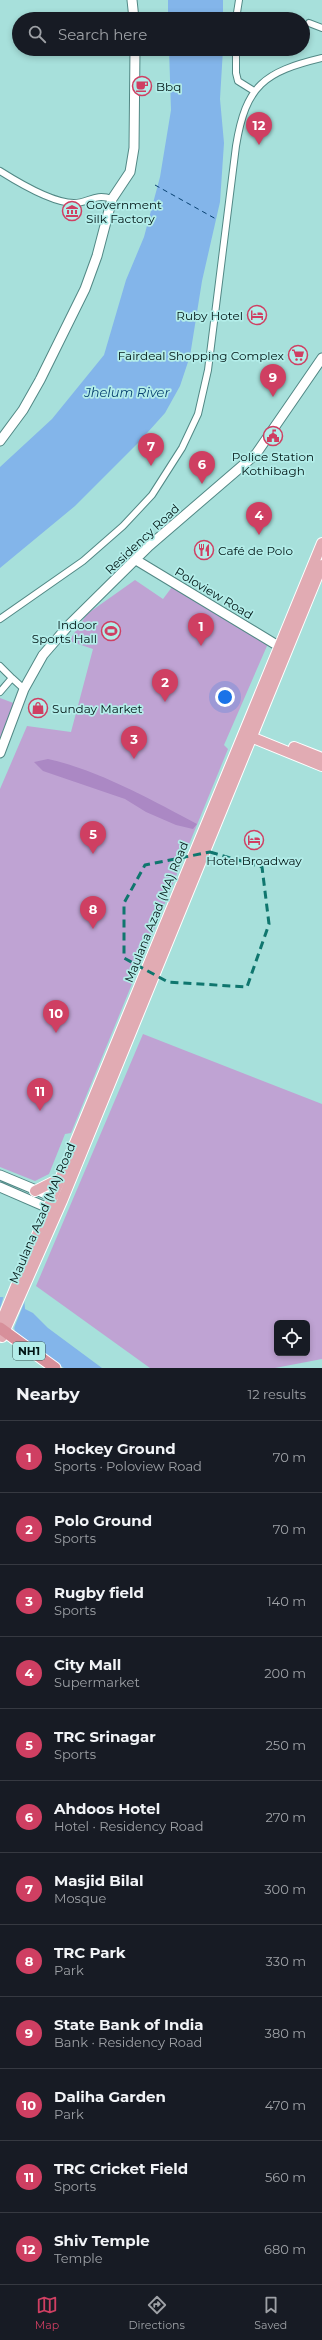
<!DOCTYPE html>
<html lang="en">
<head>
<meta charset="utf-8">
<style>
  body { margin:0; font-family:Montserrat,sans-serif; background:#242831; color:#f1f3f6 }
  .controls { position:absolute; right:12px; bottom:12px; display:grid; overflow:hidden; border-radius:6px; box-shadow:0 2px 6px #0003 }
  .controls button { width:36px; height:36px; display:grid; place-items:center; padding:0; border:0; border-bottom:1px solid #363941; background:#171b24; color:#f1f3f6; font:20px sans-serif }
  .you { position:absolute; left:225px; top:697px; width:14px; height:14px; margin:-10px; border:3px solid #fff; border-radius:50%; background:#1a73e8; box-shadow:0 0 0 6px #1a73e833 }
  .badge { display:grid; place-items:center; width:26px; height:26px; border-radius:50%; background:#cf3f62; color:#fff; font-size:13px; font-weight:700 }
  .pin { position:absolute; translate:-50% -33px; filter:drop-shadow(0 1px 2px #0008) }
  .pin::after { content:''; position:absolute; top:21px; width:14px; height:12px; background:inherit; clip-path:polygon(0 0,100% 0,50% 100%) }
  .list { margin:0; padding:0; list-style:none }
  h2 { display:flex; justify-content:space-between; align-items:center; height:52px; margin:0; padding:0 16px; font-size:17px }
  h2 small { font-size:13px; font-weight:400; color:#9ea1a6 }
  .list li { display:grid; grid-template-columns:26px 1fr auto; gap:12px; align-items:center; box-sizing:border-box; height:72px; padding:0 16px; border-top:1px solid #363941 }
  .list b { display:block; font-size:15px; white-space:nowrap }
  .list p { margin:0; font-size:13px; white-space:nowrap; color:#9ea1a6 }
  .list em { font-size:13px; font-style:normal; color:#9ea1a6 }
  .icon { flex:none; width:22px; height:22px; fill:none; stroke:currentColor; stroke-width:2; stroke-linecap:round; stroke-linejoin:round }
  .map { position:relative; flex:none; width:322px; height:1368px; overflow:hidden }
  .search { position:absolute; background:#171b24; box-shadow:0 2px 6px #0003; left:12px; right:12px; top:12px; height:44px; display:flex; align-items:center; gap:10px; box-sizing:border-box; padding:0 14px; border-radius:22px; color:#9ea1a6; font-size:15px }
  .sheet { height:916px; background:#171b24 }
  nav { display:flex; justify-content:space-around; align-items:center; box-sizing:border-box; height:56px; border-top:1px solid #363941; background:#171b24; font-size:11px; color:#9ea1a6 }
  nav a { display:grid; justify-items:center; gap:2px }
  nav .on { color:#cf3f62 }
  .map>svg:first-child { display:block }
</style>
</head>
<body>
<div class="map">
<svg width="322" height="1368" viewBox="0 0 322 1368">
  <rect width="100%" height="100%" fill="#a7e0db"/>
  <path fill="#bfa3d3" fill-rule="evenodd" d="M135 580 163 599 175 583 270 639 224 745 228 749 71 1133 65 1134 49 1174 35 1181 0 1167V789L27 726 71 732 93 649 69 641 87 614Z
    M0 698 16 704 0 742Z
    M143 1034 322 1104V1359L275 1368H150L36 1286ZM277 1323H307V1353H277Z"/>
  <path fill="#ab88c4" d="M48 759C98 770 152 800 197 824L193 829 176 825 146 812 125 799 43 771 34 762Z"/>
  <path fill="#83b5ea" d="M168 0H223V19H168Z
    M169 49H223L220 99 224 143 220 202 202 281 190 356 180 386 165 413 139 442 75 506 0 568V467L52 419 104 355 126 280 144 237 160 177 171 110Z
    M0 1297 24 1298 25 1309 33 1313 48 1328 102 1368H64L26 1345 15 1333 14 1326 0 1306Z"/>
  <path fill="#a7e0db" d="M4 1295 26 1298 14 1328 12 1327 13 1319 0 1309Z"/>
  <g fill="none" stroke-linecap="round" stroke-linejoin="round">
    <path stroke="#084171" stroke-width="1" stroke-dasharray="5 4" stroke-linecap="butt" d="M155 185 216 219"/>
    <defs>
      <path id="minor" d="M236 19 239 0
        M309 23 322 28
        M236 49V73L238 81 254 91
        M0 171C19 183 52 203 74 203 89 203 94 193 112 199
        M0 619 83 561 123 526 152 495 182 448 198 414 208 370 236 146C246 85 264 72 322 58
        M0 666 12 678
        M0 692 12 678 24 689"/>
      <path id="secondary" d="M132 0 134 19
        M0 441 23 410 40 380 85 289 97 256 112 199 130 172 134 148 135 49
        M136 560 280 647
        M0 753 24 689 43 655 69 625 149 546 256 454 322 358
        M0 1175 60 1200
        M0 1187 55 1211"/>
      <path id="primary" d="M246 735 322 766
        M294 747 322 758
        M35 1191 61 1178
        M0 1325 322 543
        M2 1337 62 1201 322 565"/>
      <path id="trunk" d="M0 1328 55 1368"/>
    </defs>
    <use href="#minor" stroke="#528885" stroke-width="8"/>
    <use href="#secondary" stroke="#528885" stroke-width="11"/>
    <use href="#primary" stroke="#fff" stroke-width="12"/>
    <use href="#trunk" stroke="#fff" stroke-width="13"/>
    <use href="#minor" stroke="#fff" stroke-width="6"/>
    <use href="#secondary" stroke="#fff" stroke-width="9"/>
    <use href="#primary" stroke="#e1abb3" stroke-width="10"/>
    <use href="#trunk" stroke="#d78f9a" stroke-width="11"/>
  </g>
  <path fill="none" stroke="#0f766e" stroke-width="3" stroke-dasharray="8 5" stroke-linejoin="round" d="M210 852 262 867 269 924 247 987 168 982 124 958V903L145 865Z"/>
  <defs>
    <symbol id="cafe-ring" viewBox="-11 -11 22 22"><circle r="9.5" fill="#b3ede9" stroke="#cf3f62" stroke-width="1.5"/><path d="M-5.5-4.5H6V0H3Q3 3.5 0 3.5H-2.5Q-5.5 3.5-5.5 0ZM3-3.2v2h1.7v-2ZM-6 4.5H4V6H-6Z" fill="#cf3f62"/></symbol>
    <symbol id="museum-ring" viewBox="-11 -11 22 22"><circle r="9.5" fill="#b3ede9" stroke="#cf3f62" stroke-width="1.5"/><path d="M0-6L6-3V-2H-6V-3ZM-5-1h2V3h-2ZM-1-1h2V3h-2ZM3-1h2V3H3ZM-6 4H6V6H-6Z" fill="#cf3f62"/></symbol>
    <symbol id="hotel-ring" viewBox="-11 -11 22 22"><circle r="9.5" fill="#b3ede9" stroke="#cf3f62" stroke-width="1.5"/><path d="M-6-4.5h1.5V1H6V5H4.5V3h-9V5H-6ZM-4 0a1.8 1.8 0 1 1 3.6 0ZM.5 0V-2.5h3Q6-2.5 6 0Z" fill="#cf3f62"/></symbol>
    <symbol id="supermarket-ring" viewBox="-11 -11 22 22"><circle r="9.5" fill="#b3ede9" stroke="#cf3f62" stroke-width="1.5"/><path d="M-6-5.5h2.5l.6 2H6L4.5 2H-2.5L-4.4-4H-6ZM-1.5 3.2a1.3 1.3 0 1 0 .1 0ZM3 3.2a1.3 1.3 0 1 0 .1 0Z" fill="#cf3f62"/></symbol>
    <symbol id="civic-ring" viewBox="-11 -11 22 22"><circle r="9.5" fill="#b3ede9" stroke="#cf3f62" stroke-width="1.5"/><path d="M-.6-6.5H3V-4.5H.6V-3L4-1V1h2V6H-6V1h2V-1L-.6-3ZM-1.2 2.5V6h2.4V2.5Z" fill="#cf3f62"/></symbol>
    <symbol id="restaurant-ring" viewBox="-11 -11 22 22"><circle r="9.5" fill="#b3ede9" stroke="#cf3f62" stroke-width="1.5"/><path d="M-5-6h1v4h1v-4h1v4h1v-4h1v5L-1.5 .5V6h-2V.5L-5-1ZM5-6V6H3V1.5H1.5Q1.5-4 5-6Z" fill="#cf3f62"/></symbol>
    <symbol id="stadium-ring" viewBox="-11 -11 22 22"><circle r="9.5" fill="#b3ede9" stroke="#cf3f62" stroke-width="1.5"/><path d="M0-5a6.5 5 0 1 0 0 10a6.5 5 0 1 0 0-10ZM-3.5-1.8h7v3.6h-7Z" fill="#cf3f62"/></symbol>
    <symbol id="shop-ring" viewBox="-11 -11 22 22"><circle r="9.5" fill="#b3ede9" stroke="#cf3f62" stroke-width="1.5"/><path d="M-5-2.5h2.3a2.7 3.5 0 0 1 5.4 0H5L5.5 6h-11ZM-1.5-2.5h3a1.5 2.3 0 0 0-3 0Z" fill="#cf3f62"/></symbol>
  </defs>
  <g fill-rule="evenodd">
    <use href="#cafe-ring" x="131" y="75" width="22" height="22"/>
    <use href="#museum-ring" x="61" y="200" width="22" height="22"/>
    <use href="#hotel-ring" x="246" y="304" width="22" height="22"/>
    <use href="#supermarket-ring" x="287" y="344" width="22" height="22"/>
    <use href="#civic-ring" x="262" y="425" width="22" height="22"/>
    <use href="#restaurant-ring" x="193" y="539" width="22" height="22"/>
    <use href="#stadium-ring" x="100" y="620" width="22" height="22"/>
    <use href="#shop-ring" x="27" y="697" width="22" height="22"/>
    <use href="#hotel-ring" x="243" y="829" width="22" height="22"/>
  </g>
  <g text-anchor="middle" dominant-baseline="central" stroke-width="3.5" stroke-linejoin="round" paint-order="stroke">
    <rect fill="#b3ede9" stroke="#365655" stroke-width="1" x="13" y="1342" width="32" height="18" rx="3"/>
    <g font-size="11" font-weight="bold" fill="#011615">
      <text x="29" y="1351">NH1</text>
    </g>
    <g font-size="12" fill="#011615" stroke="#b3ede9" text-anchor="start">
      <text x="156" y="86">Bbq</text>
      <text x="86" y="204">Government<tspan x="86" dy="14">Silk Factory</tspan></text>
      <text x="243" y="315" text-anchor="end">Ruby Hotel</text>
      <text x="284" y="355" text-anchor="end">Fairdeal Shopping Complex</text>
      <text x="273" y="456" text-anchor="middle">Police Station<tspan x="273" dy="14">Kothibagh</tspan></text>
      <text x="218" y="550">Café de Polo</text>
      <text x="97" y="624" text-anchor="end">Indoor<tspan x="97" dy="14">Sports Hall</tspan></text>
      <text x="52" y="708">Sunday Market</text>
      <text x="254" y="860" text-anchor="middle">Hotel Broadway</text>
    </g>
    <g font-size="12" fill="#011615" stroke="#b3ede9">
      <text transform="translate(142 539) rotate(-43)">Residency Road</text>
      <text transform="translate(214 593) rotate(31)">Poloview Road</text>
      <text transform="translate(156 912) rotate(-68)">Maulana Azad (MA) Road</text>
      <text transform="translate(42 1213) rotate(-67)">Maulana Azad (MA) Road</text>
    </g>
    <g font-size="13" font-style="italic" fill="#084171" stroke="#b3ede9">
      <text x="127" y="392">Jhelum River</text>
    </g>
  </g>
</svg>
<div class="controls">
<button><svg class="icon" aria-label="locate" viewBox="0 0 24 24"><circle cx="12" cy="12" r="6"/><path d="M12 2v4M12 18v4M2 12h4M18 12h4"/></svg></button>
</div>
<div class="you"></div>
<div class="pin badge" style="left:201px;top:646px">1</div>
<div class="pin badge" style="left:165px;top:702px">2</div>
<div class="pin badge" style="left:134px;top:759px">3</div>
<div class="pin badge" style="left:259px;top:535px">4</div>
<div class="pin badge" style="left:93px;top:854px">5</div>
<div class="pin badge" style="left:202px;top:484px">6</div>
<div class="pin badge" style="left:151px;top:466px">7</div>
<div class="pin badge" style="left:93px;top:929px">8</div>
<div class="pin badge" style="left:273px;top:397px">9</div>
<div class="pin badge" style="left:56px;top:1033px">10</div>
<div class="pin badge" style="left:40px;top:1111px">11</div>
<div class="pin badge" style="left:259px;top:145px">12</div>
<div class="search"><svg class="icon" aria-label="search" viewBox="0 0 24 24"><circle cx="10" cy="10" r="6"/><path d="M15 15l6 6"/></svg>Search here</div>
</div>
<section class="sheet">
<h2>Nearby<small>12 results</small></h2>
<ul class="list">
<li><span class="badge">1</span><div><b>Hockey Ground</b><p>Sports · Poloview Road</p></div><em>70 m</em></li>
<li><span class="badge">2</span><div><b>Polo Ground</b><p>Sports</p></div><em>70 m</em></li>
<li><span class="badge">3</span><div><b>Rugby field</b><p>Sports</p></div><em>140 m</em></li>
<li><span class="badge">4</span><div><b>City Mall</b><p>Supermarket</p></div><em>200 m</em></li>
<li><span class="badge">5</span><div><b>TRC Srinagar</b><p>Sports</p></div><em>250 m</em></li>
<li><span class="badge">6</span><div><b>Ahdoos Hotel</b><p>Hotel · Residency Road</p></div><em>270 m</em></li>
<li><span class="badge">7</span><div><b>Masjid Bilal</b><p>Mosque</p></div><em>300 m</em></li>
<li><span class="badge">8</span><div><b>TRC Park</b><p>Park</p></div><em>330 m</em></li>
<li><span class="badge">9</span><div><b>State Bank of India</b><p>Bank · Residency Road</p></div><em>380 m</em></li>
<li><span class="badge">10</span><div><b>Daliha Garden</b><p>Park</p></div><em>470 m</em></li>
<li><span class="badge">11</span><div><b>TRC Cricket Field</b><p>Sports</p></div><em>560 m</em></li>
<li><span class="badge">12</span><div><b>Shiv Temple</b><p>Temple</p></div><em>680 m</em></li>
</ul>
</section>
<nav>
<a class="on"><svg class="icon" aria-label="map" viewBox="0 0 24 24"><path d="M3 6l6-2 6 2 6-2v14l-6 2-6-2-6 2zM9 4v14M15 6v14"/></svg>Map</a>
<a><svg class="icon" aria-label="directions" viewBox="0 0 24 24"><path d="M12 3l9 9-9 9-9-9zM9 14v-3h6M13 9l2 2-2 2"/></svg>Directions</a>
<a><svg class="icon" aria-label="saved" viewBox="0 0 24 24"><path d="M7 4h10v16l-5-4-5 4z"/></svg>Saved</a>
</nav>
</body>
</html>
